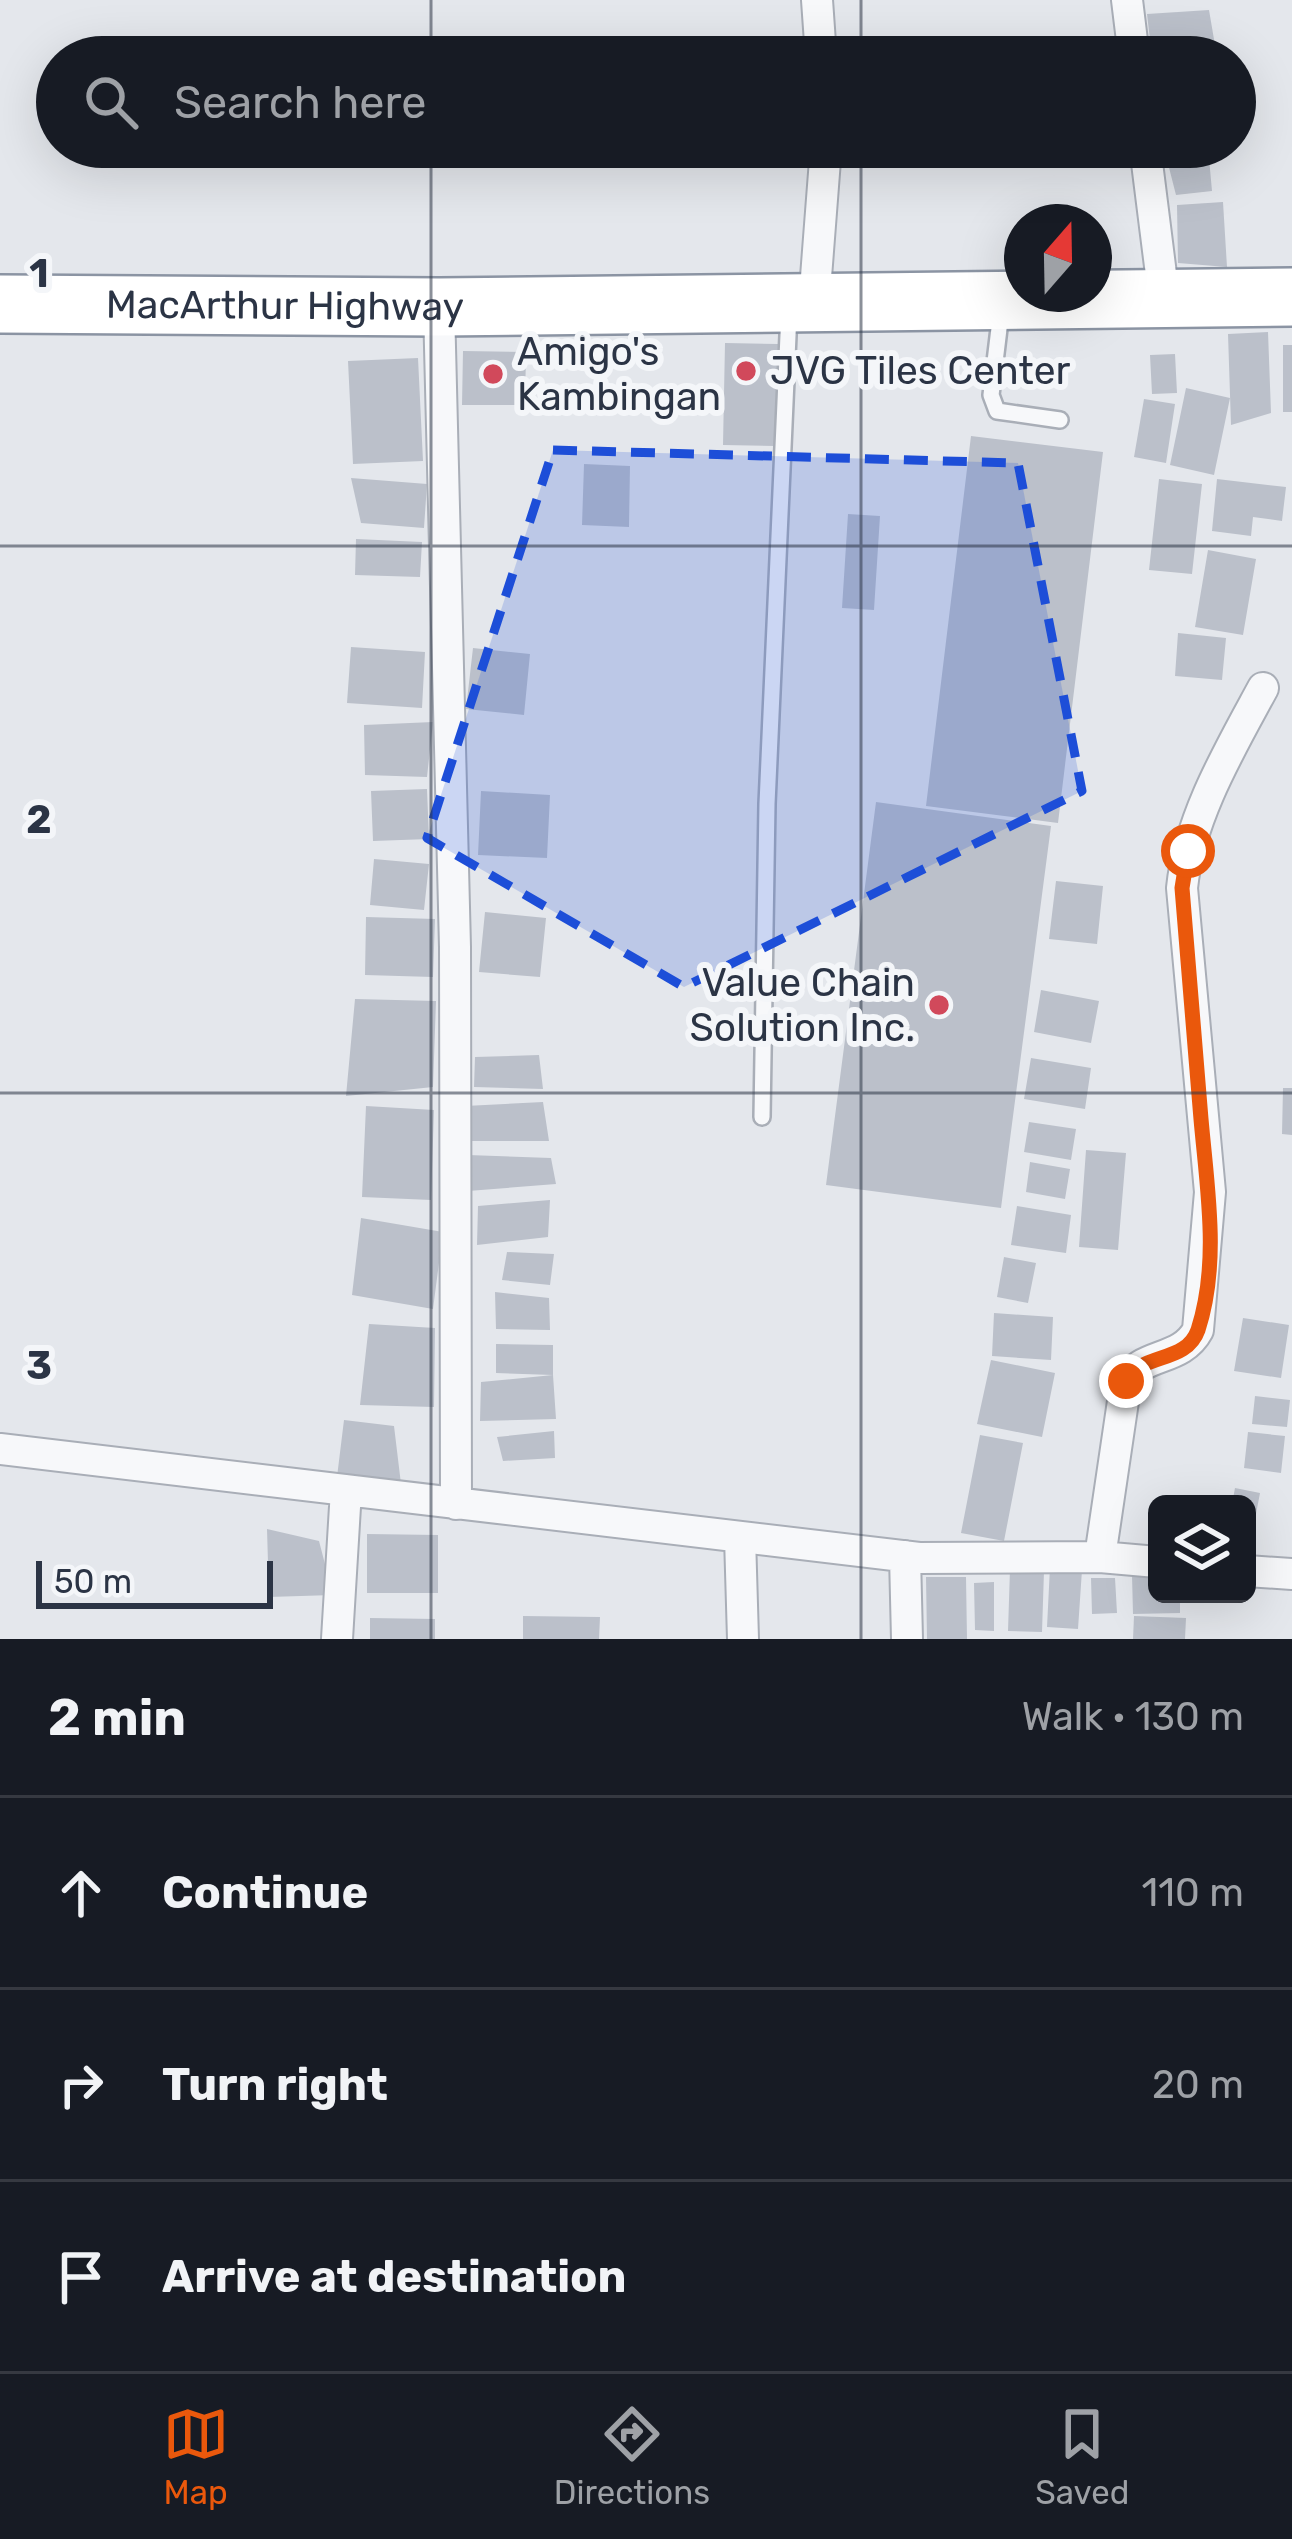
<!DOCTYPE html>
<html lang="en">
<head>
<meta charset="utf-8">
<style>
  body { margin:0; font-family:Rubik,sans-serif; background:#242831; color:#f1f3f6 }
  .controls { position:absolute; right:36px; bottom:36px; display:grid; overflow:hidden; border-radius:18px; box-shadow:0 12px 48px #0002 }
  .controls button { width:108px; height:108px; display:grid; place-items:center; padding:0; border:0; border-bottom:3px solid #363941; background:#171b24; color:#f1f3f6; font:60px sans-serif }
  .compass { position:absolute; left:1004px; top:204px; width:108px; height:108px; border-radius:50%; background:#171b24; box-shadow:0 12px 48px #0002; rotate:20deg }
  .scale { position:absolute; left:36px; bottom:30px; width:237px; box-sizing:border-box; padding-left:12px; border:6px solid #2b3445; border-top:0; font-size:33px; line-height:42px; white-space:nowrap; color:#2b3445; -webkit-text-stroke:9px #f4f6f9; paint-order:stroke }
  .stop { position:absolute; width:36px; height:36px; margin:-27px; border:9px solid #ea580c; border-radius:50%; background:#fff }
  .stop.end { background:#ea580c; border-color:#fff; box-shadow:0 3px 12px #0008 }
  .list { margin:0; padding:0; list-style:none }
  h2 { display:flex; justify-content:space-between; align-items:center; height:156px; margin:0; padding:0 48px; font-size:51px }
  h2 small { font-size:39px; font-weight:400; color:#9ea1a6 }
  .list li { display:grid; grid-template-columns:78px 1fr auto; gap:36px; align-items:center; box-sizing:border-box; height:192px; padding:0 48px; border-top:3px solid #363941 }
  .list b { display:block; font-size:45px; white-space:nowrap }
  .list em { font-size:39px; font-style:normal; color:#9ea1a6 }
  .icon { flex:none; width:66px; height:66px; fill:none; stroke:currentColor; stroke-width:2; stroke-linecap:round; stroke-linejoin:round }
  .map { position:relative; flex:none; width:1292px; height:1639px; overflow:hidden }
  .search { position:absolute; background:#171b24; box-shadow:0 12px 48px #0002; left:36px; right:36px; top:36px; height:132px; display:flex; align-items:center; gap:30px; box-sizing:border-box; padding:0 42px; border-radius:66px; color:#9ea1a6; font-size:45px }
  .sheet { height:732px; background:#171b24 }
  nav { display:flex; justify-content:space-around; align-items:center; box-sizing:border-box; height:168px; border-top:3px solid #363941; background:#171b24; font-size:33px; color:#9ea1a6 }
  nav a { display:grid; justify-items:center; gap:6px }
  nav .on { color:#ea580c }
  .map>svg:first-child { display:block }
</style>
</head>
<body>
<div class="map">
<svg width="1292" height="1639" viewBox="0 0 1292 1639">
  <rect width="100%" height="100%" fill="#e4e7ec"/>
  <path fill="#bbc0ca" d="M1209 10 1217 57H1152L1147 14Z
    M1208 147 1212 191 1176 195 1164 148Z
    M1223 202 1227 267 1178 263 1177 205Z
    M1268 332 1271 413 1231 425 1228 334Z
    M725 343 778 344 775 446 723 445Z
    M1283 345H1292V412H1283Z
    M463 351 526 352 525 405H462Z
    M1175 354 1177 393 1152 394 1150 355Z
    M418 358 423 461 353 464 348 361Z
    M1186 388 1230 398 1214 475 1170 465Z
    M1144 399 1175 404 1166 463 1134 457Z
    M971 436 1103 452 1058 823 926 806Z
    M584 464 630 466 629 527 582 525Z
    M351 478 427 484 424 528 361 523Z
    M1159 479 1202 484 1192 574 1149 570Z
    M1217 479 1286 487 1282 521 1253 517 1251 536 1212 531Z
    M848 514 880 516 874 610 842 608Z
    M356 539 422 542 420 577 355 575Z
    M1208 550 1256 559 1243 635 1195 627Z
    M1178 633 1226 638 1222 680 1175 676Z
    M351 647 425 652 422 708 347 703Z
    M473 648 530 654 524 715 466 709Z
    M433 722 427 777 365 775 364 725Z
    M427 789 429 839 373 841 371 791Z
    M481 791 550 795 547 858 478 855Z
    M876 802 1051 826 1001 1208 826 1185Z
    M374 859 429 864 424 910 370 905Z
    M1056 881 1103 886 1097 944 1049 939Z
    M485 912 546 918 540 977 479 972Z
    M366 917 435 919 433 977 365 975Z
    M1041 990 1099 1001 1091 1043 1034 1032Z
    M355 999 436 1001 433 1087 346 1096Z
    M539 1055 543 1089 474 1087 475 1057Z
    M1031 1058 1091 1068 1085 1109 1024 1099Z
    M1283 1088H1292V1135L1282 1134Z
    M543 1102 549 1141H464L465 1106Z
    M366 1106 434 1110 431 1200 362 1197Z
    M1029 1122 1076 1129 1071 1160 1024 1152Z
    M1086 1150 1126 1153 1118 1250 1079 1247Z
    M468 1155 551 1158 556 1184 468 1191Z
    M1030 1162 1070 1169 1065 1199 1026 1192Z
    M550 1200 548 1237 477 1245 478 1206Z
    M1017 1206 1071 1215 1066 1253 1011 1245Z
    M361 1218 443 1232 433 1309 352 1295Z
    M507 1252 554 1254 550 1285 502 1280Z
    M1004 1257 1036 1263 1028 1303 997 1297Z
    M495 1292 549 1298 550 1330 496 1329Z
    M994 1313 1053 1317 1051 1360 992 1356Z
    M1243 1318 1289 1325 1281 1378 1234 1371Z
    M369 1324 435 1328 434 1407 360 1405Z
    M496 1344 553 1345V1375L496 1373Z
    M991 1360 1055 1373 1042 1437 977 1424Z
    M553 1375 556 1419 480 1421 481 1382Z
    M1255 1396 1290 1400 1287 1427 1252 1424Z
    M344 1420 394 1426 401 1484 337 1477Z
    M554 1431 555 1458 503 1461 497 1437Z
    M1248 1432 1285 1436 1281 1473 1244 1468Z
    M980 1435 1023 1443 1004 1541 961 1533Z
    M1235 1488 1260 1493 1251 1540 1247 1539V1504H1232Z
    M267 1529 319 1541 333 1595 269 1597Z
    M367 1534 438 1535V1593H367Z
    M1050 1567 1082 1570 1078 1629 1047 1627Z
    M1010 1569 1044 1571 1042 1632 1008 1631Z
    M1157 1574V1594H1180V1613L1133 1614 1132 1575Z
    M926 1577H966L967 1639H927Z
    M1091 1578H1115L1117 1613 1092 1614Z
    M994 1582V1631L975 1630 974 1583Z
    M523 1616 600 1617 599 1639H523Z
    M1134 1616 1186 1618 1185 1639H1133Z
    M370 1618 435 1619V1639H370Z"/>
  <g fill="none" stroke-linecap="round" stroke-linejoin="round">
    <defs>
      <path id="lane" d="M1001 312 991 395 997 411 1060 420
        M762 1117 767 804 789 313"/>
      <path id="street" d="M817 0 821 57
        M1127 0 1134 57
        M1145 147 1164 298
        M814 303 826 147
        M439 307 455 947 456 1504
        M0 1449 919 1558 1100 1557 1157 1562
        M740 1537 743 1639
        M905 1556 907 1639
        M1100 1557 1126 1381C1142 1352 1181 1362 1198 1330L1210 1192 1182 888C1189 818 1230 749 1263 688
        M1247 1571 1292 1574
        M337 1639 346 1490"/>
      <g id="highway">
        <path id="s1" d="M0 304 439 307 1292 297"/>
      </g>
    </defs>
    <use href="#lane" stroke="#a9aeb7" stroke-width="20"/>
    <use href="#street" stroke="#a9aeb7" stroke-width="34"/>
    <use href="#highway" stroke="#8b94a3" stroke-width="62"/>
    <use href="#lane" stroke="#f7f8fa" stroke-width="15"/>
    <use href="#street" stroke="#f7f8fa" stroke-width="30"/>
    <use href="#highway" stroke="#fff" stroke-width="57"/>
  </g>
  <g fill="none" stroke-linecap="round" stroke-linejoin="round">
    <path stroke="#ea580c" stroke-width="15" d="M1126 1381C1142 1352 1186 1364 1198 1330 1220 1262 1207 1188 1201 1119 1194 1042 1188 965 1182 888L1188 851"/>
  </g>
  <path fill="#1d4ed8" fill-opacity="0.2" stroke="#1d4ed8" stroke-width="9" stroke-dasharray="24 15" stroke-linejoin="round" d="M553 450 1018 463 1082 791 684 987 427 838Z"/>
  <path fill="none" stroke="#2b3445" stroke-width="3" stroke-opacity="0.55" d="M431 0V57M861 0V57M431 147V1639M861 147V1639M0 546H1292M0 1093H1292"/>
  <g fill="#d1495b" stroke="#f4f6f9" stroke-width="4.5">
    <circle cx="746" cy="371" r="12"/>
    <circle cx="493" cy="374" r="12"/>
    <circle cx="939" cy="1005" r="12"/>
  </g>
  <g text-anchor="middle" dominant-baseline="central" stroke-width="12" stroke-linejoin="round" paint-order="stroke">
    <g font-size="39" fill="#2b3445" stroke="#f4f6f9">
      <text stroke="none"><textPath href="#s1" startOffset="285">MacArthur Highway</textPath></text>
    </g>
    <g font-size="39" fill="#2b3445" stroke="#f4f6f9" text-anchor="start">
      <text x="517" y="352">Amigo's<tspan x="517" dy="45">Kambingan</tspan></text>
      <text x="770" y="371">JVG Tiles Center</text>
      <text x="915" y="983" text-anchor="end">Value Chain<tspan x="915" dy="45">Solution Inc.</tspan></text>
    </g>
  </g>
  <g font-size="39" text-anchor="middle" font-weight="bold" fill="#2b3445" stroke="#f4f6f9" stroke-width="12" stroke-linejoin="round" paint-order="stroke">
    <text x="39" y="287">1</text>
    <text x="39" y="833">2</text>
    <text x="39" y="1379">3</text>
  </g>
</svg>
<div class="controls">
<button><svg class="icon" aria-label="layers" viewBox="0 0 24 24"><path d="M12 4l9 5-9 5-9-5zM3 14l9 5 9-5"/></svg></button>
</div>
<svg class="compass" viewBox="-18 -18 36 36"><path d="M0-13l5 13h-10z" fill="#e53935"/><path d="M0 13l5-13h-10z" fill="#9ea1a6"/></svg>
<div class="scale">50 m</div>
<div class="stop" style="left:1188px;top:851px"></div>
<div class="stop end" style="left:1126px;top:1381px"></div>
<div class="search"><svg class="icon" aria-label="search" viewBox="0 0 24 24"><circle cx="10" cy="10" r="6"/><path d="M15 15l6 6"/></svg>Search here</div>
</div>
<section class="sheet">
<h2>2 min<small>Walk · 130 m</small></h2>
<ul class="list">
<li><svg class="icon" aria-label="ahead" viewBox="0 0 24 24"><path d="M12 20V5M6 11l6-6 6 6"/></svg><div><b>Continue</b></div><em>110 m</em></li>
<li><svg class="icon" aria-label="right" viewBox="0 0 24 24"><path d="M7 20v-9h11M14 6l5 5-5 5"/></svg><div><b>Turn right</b></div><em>20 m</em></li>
<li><svg class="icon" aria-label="arrive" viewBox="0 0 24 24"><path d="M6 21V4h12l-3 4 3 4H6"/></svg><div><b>Arrive at destination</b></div></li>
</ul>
</section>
<nav>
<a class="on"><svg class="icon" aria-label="map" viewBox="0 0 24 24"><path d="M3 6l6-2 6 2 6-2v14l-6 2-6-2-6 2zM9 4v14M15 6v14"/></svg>Map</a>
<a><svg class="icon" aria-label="directions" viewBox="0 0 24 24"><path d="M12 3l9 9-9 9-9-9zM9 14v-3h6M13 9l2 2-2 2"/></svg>Directions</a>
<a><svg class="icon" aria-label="saved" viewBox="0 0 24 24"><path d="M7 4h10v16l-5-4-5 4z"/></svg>Saved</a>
</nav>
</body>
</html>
